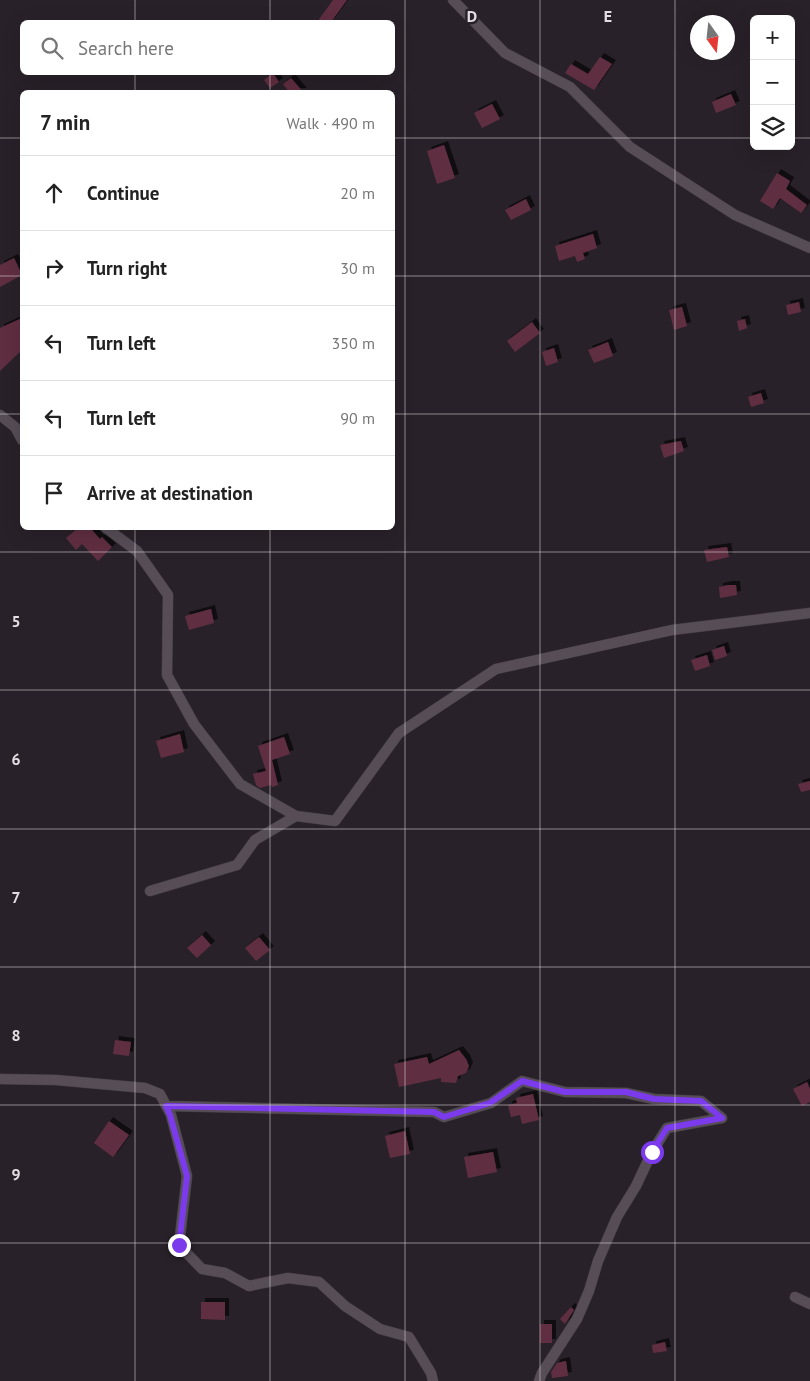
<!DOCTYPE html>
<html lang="en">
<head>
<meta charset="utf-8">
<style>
  body { margin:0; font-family:"PT Sans",sans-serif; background:#f6f6f6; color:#222 }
  .controls { position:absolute; right:15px; top:15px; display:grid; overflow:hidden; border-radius:8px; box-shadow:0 5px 20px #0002 }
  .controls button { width:45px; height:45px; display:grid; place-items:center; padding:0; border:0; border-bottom:1px solid #e0e0e0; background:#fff; color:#222; font:25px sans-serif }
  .compass { position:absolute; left:690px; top:15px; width:45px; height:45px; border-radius:50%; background:#fff; box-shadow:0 5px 20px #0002; rotate:165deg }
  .stop { position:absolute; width:15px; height:15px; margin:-11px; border:4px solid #7c3aed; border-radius:50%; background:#fff }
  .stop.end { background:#7c3aed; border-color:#fff; box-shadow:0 1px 5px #0008 }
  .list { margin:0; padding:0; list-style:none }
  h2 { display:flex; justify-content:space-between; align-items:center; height:65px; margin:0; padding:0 20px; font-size:21px }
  h2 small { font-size:16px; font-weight:400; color:#767676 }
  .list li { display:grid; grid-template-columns:32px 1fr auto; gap:15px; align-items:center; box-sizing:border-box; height:75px; padding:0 20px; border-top:1px solid #e0e0e0 }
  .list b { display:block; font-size:19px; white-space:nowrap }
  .list em { font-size:16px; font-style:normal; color:#767676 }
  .icon { flex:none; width:28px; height:28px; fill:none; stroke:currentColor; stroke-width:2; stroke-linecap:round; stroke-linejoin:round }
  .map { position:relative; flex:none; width:810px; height:1381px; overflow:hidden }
  .search { position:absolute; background:#fff; box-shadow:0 5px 20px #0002; left:20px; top:20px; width:375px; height:55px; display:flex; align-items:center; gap:12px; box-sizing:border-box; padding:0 18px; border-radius:8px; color:#767676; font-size:19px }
  .panel { position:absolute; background:#fff; box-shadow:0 5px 20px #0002; left:20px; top:90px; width:375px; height:440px; border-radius:8px }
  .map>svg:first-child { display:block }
</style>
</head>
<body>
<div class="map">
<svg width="810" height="1381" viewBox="0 0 810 1381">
  <defs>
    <filter id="shadow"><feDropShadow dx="4" dy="-4" stdDeviation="0" flood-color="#0009"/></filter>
  </defs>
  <rect width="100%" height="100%" fill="#292129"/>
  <path fill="#5f2f40" filter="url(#shadow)" d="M333 0H347L331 22H317Z
    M600 57 612 64 594 90 565 73 571 64 588 74Z
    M273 73 279 82 270 88 264 80Z
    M291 78 303 92H289L283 84Z
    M731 94 736 105 716 113 712 102Z
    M492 104 500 119 482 128 474 113Z
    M444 145 455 178 437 184 427 151Z
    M777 173 790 181 786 189 807 205 801 213 780 198 773 209 760 201Z
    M526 199 531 210 511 220 505 210Z
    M593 234 597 248 583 253 585 259 577 262 575 256 559 261 555 246Z
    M14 258 22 275 0 287V265Z
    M799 302 801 312 788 315 786 305Z
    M682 307 687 326 674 330 669 310Z
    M22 318V350L0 371V328Z
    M745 319 747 328 739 331 737 321Z
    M532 322 540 333 515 352 507 341Z
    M608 342 613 356 594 363 588 350Z
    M554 348 558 362 546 366 542 352Z
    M761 393 764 403 751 407 748 397Z
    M681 441 684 451 664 458 660 445Z
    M78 528H90L100 539 102 537 112 547 98 561 82 544 76 550 66 538Z
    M727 547 729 557 707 562 704 550Z
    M728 585H736L737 595 720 598 719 587Z
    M211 609 214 623 189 630 185 616Z
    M724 646 727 656 715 660 712 650Z
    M707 655 710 666 695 671 691 660Z
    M180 734 184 752 161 758 156 741Z
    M284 737 290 754 272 760 278 785 272 787 271 785 260 788 256 785 253 774 266 771 258 746Z
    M810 781V790L801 792 798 784Z
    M202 935 211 945 197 958 187 948Z
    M259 937 270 950 256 961 245 948Z
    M115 1040 131 1042 129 1056 113 1054Z
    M459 1050 466 1059 469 1066 466 1073 458 1076 456 1083 441 1082V1078L399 1087 394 1064 427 1057 429 1064Z
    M807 1082 810 1089V1102L802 1106 793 1089Z
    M533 1094 539 1120 522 1124 520 1115 511 1117 508 1105 517 1103 516 1098Z
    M109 1121 129 1135 113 1157 94 1143Z
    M405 1131 410 1154 390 1158 385 1136Z
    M493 1152 497 1172 468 1178 464 1157Z
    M201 1302H225V1320L201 1319Z
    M571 1307 574 1310 565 1324 560 1319Z
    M540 1324H552V1343H540Z
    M665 1342 667 1351 653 1353 652 1345Z
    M566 1361 568 1376 552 1378 551 1372 557 1363Z"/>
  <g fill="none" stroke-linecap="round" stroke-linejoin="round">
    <defs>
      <path id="street" d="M453 0 505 53 570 87 630 147 735 215 810 248
        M0 415 15 427 22 440
        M106 528 137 551 168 595 167 675 194 724 240 784 296 816
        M150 891 237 865 255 840 296 816 335 821 399 733 496 669 672 630 810 613
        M0 1079 56 1080 145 1088 160 1094 171 1115 187 1176 179 1245 174 1249
        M166 1106 434 1112 444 1117 491 1103 522 1081 565 1092 626 1093 654 1099 701 1101 722 1118
        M179 1245 202 1269 225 1273 249 1286 288 1278 319 1282 345 1306 380 1329 409 1337 431 1373 433 1381
        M795 1297 810 1304
        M539 1381 542 1373 577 1319 589 1291 598 1261 617 1217 636 1186 652 1152 667 1128 722 1118"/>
    </defs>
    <use href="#street" stroke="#433e44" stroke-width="11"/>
    <use href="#street" stroke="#564d56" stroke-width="10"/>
  </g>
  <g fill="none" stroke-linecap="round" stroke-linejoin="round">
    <path stroke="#7c3aed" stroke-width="6" d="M179 1245 187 1176 170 1115 166 1106 434 1112 444 1117 490 1103 522 1081 565 1092H626L654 1099 701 1101 722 1118 667 1128 652 1152"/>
  </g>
  <path fill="none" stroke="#e3dee3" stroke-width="1" stroke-opacity="0.55" d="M135 0V22M270 0V22M405 0V1381M540 0V1381M675 0V1381M135 72V92M270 72V92M0 138H22M392 138H754M791 138H810M0 276H22M392 276H810M0 414H22M392 414H810M135 528V1381M270 528V1381M0 552H810M0 690H810M0 829H810M0 967H810M0 1105H810M0 1243H810"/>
  <g font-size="16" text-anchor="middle" font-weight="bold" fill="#e3dee3" stroke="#292129" stroke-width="5" stroke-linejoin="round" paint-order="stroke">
    <text x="472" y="22">D</text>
    <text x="608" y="22">E</text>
    <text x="16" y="627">5</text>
    <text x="16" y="765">6</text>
    <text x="16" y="903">7</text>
    <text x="16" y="1041">8</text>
    <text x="16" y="1180">9</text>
  </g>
</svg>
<div class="controls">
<button>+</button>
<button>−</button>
<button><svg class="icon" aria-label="layers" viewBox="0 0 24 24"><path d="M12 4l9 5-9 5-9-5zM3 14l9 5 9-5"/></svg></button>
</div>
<svg class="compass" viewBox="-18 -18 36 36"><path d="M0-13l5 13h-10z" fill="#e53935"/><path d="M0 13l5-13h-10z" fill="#767676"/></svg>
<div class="stop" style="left:652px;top:1152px"></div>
<div class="stop end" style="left:179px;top:1245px"></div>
<div class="search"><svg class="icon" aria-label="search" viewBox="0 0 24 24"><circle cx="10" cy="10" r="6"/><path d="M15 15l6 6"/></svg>Search here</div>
<section class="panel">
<h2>7 min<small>Walk · 490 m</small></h2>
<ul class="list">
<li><svg class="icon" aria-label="ahead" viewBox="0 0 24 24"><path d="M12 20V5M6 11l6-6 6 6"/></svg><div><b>Continue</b></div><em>20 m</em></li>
<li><svg class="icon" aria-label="right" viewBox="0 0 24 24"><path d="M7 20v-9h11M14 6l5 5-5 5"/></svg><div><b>Turn right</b></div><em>30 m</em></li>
<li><svg class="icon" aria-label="left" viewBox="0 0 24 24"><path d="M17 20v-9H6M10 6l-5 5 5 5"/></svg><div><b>Turn left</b></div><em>350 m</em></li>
<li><svg class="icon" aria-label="left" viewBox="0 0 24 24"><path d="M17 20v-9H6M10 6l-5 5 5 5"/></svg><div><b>Turn left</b></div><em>90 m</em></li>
<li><svg class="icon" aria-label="arrive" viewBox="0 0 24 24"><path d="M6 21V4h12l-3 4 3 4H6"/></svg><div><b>Arrive at destination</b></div></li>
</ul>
</section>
</div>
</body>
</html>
